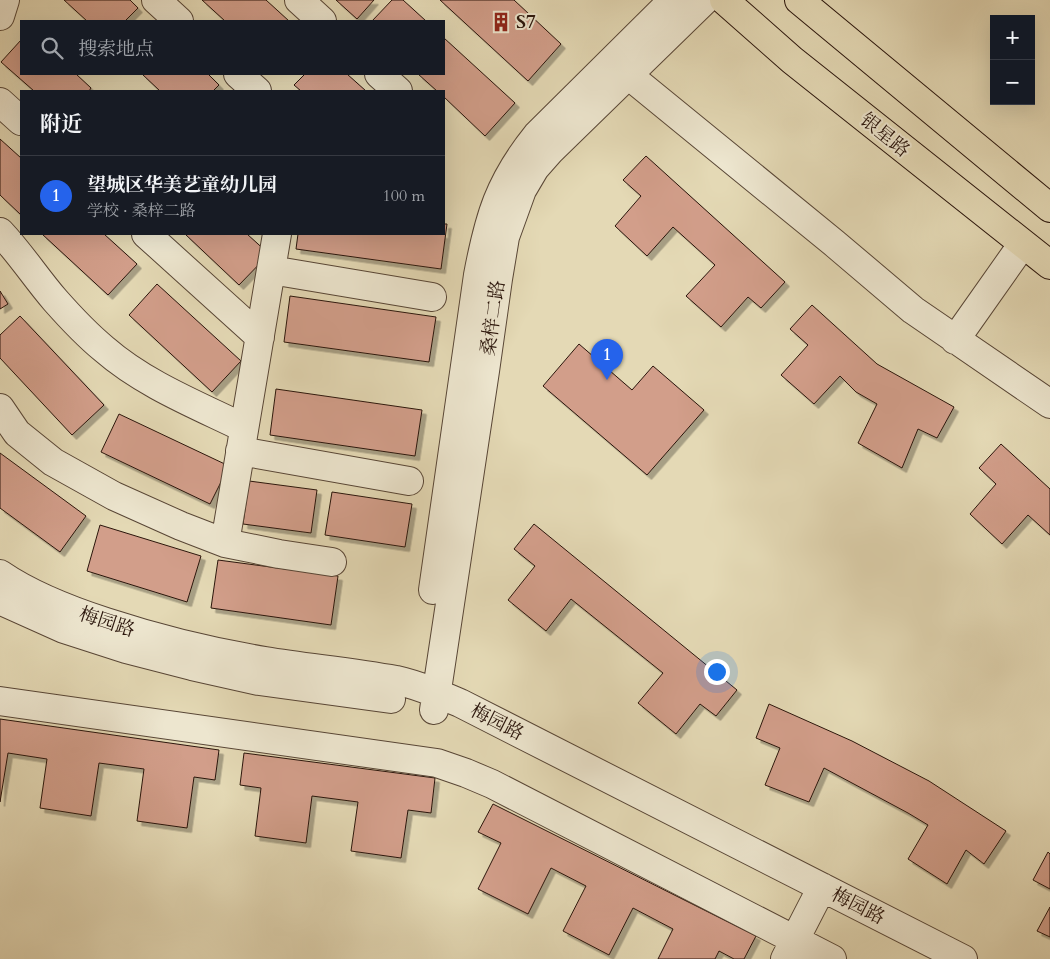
<!DOCTYPE html>
<html lang="zh">
<head>
<meta charset="utf-8">
<style>
  body { margin:0; font-family:Cardo,"Noto Serif SC",serif; background:#242831; color:#f1f3f6 }
  .controls { position:absolute; right:15px; top:15px; display:grid; overflow:hidden; border-radius:0px; box-shadow:0 5px 20px #0002 }
  .controls button { width:45px; height:45px; display:grid; place-items:center; padding:0; border:0; border-bottom:1px solid #363941; background:#171b24; color:#f1f3f6; font:25px sans-serif }
  .you { position:absolute; left:716px; top:671px; width:18px; height:18px; margin:-12px; border:4px solid #fff; border-radius:50%; background:#1a73e8; box-shadow:0 0 0 8px #1a73e833 }
  .badge { display:grid; place-items:center; width:32px; height:32px; border-radius:50%; background:#2563eb; color:#fff; font-size:16px; font-weight:700 }
  .pin { position:absolute; translate:-50% -41px; filter:drop-shadow(0 1px 2px #0008) }
  .pin::after { content:''; position:absolute; top:26px; width:18px; height:15px; background:inherit; clip-path:polygon(0 0,100% 0,50% 100%) }
  .list { margin:0; padding:0; list-style:none }
  h2 { display:flex; justify-content:space-between; align-items:center; height:65px; margin:0; padding:0 20px; font-size:21px }
  h2 small { font-size:16px; font-weight:400; color:#9ea1a6 }
  .list li { display:grid; grid-template-columns:32px 1fr auto; gap:15px; align-items:center; box-sizing:border-box; height:80px; padding:0 20px; border-top:1px solid #363941 }
  .list b { display:block; font-size:19px; white-space:nowrap }
  .list p { margin:0; font-size:16px; white-space:nowrap; color:#9ea1a6 }
  .list em { font-size:16px; font-style:normal; color:#9ea1a6 }
  .icon { flex:none; width:28px; height:28px; fill:none; stroke:currentColor; stroke-width:2; stroke-linecap:round; stroke-linejoin:round }
  .map { position:relative; flex:none; width:1050px; height:959px; overflow:hidden }
  .search { position:absolute; background:#171b24; box-shadow:0 5px 20px #0002; left:20px; top:20px; width:425px; height:55px; display:flex; align-items:center; gap:12px; box-sizing:border-box; padding:0 18px; border-radius:0px; color:#9ea1a6; font-size:19px }
  .panel { position:absolute; background:#171b24; box-shadow:0 5px 20px #0002; left:20px; top:90px; width:425px; height:145px; border-radius:0px }
  .map>svg:first-child { display:block }
</style>
</head>
<body>
<div class="map">
<svg width="1050" height="959" viewBox="0 0 1050 959">
  <defs>
    <filter id="shadow"><feDropShadow dx="4.5" dy="4.5" stdDeviation="0" flood-color="#0004"/></filter>
  </defs>
  <rect width="100%" height="100%" fill="#e4d9b5"/>
  <filter id="stains"><feTurbulence type="fractalNoise" baseFrequency=".004" numOctaves="4"/><feColorMatrix values="0 0 0 0 .2 0 0 0 0 .09 0 0 0 0 .02 0 0 0 .5 -.17"/></filter>
  <radialGradient id="worn" r=".72"><stop offset=".6" stop-color="#630" stop-opacity="0"/><stop offset="1" stop-color="#630" stop-opacity=".3"/></radialGradient>
  <path fill="#d29e8a" stroke="#2a150c" filter="url(#shadow)" d="M64 0H130L138 8 125 21H87Z
    M202 0H266L289 21H225Z
    M336 0H374L357 19Z
    M392 0H403L426 21H372Z
    M440 0H514L561 44 528 81Z
    M444 38 515 103 485 136 444 97V91H437L418 74H444Z
    M21 40V74H76L91 88 89 91H34L1 62Z
    M142 74H208L219 85 213 91H160Z
    M305 74H347L366 91H301L294 85Z
    M0 139 21 158V215L0 195Z
    M646 156 785 282 761 308 748 297 721 327 686 296 715 265 673 227 647 256 615 226 641 196 623 180Z
    M444 224H447L441 269 296 249 298 234H444Z
    M42 234H104L137 264 108 295Z
    M185 234H247L269 254 239 285Z
    M157 284 241 361 212 392 129 315Z
    M0 291 8 304 0 309Z
    M290 296 436 317 429 362 284 342Z
    M812 305 877 364 954 407 937 438 918 429 902 468 858 443 877 404 856 392 840 376 814 404 781 375 808 345 790 329Z
    M20 316 104 405 72 435 0 358V335Z
    M579 344 632 390 653 366 704 410 647 475 543 386Z
    M276 389 422 410 415 456 270 435Z
    M119 414 229 466 210 504 101 452Z
    M1001 444 1050 489V535L1028 515 1002 544 970 514 996 484 979 468Z
    M0 453 86 516 60 552 0 508Z
    M249 481 317 490 311 533 243 524Z
    M332 492 412 504 405 547 325 535Z
    M534 524 737 690 716 716 700 704 676 734 638 703 663 673 571 599 546 631 508 600 535 566 514 549Z
    M100 525 201 556 187 602 87 571Z
    M218 560 338 576 331 625 211 608Z
    M769 704 852 741 929 781 1006 831 984 864 966 850 947 884 908 859 928 825 908 813 824 768 809 802 765 785 780 748 756 738Z
    M0 719 219 750 215 780 194 777 187 828 137 821 144 769 99 763 91 816 40 808 47 759 8 753 0 802Z
    M244 753 435 778 431 813 408 810 401 858 351 851 358 802 312 796 306 843 255 836 261 788 240 785Z
    M493 804 756 936 744 959H734L719 951 715 959H658L673 929 633 908 609 955 563 931 586 886 551 868 528 914 478 889 501 843 478 832Z
    M1048 852 1050 854V889L1033 880Z
    M1050 907V937L1037 931Z"/>
  <g fill="none" stroke-linecap="round" stroke-linejoin="round">
    <defs>
      <path id="minor" d="M156 0 179 21
        M299 0 322 21
        M0 16 5 0
        M238 74 257 91
        M379 74 398 91
        M627 74 834 243 913 310 1050 404
        M0 102 21 121
        M0 232C20 253 36 278 55 300 70 317 87 335 104 349 144 384 197 405 244 428
        M146 234 260 337
        M271 270 432 297
        M955 340 1022 245
        M0 408 17 433 53 462 114 496 181 526 225 543 279 554 332 562
        M240 451 409 481
        M225 543 277 234
        M0 574C32 596 69 610 106 622 158 639 211 652 265 661 308 668 352 672 396 680 418 685 439 694 460 703L963 959
        M433 590 478 275C489 217 499 182 537 135L673 0
        M0 599 6 603 64 629 126 649 192 666 259 681 391 699
        M0 701 437 763 466 773 492 784 832 959
        M434 710 485 371 498 279 505 237 522 190 535 168 550 151 705 0
        M785 959 822 887"/>
      <path id="major" d="M724 0 792 60 1050 265
        M799 0 1050 208"/>
    </defs>
    <use href="#minor" stroke="#584636" stroke-width="30"/>
    <use href="#major" stroke="#2a150c" stroke-width="30"/>
    <use href="#minor" stroke="#ede6cf" stroke-width="28"/>
    <use href="#major" stroke="#e4d9b5" stroke-width="28"/>
  </g>
  <defs>
    <symbol id="building-bare" viewBox="-9 -9 18 18"><path d="M-4-6H4V6H1V3H-1V6H-4ZM-2.5-4.3h1.7v1.8h-1.7ZM.8-4.3h1.7v1.8H.8ZM-2.5-1h1.7V.8h-1.7ZM.8-1h1.7V.8H.8Z" fill="#8f2418" stroke="#ede6cf" stroke-width="2.5" paint-order="stroke"/></symbol>
  </defs>
  <g fill-rule="evenodd">
    <use href="#building-bare" x="487" y="8" width="28" height="28"/>
  </g>
  <g text-anchor="middle" dominant-baseline="central" stroke-width="4" stroke-linejoin="round" paint-order="stroke">
    <g font-size="19" font-weight="bold" fill="#2a150c" stroke="#ede6cf" text-anchor="start">
      <text x="516" y="22">S7</text>
    </g>
    <g font-size="19" fill="#2a150c" stroke="#ede6cf">
      <text transform="translate(885 135) rotate(39)">银星路</text>
      <text transform="translate(493 318) rotate(-82)">桑梓二路</text>
      <text transform="translate(107 622) rotate(18)">梅园路</text>
      <text transform="translate(497 722) rotate(27)">梅园路</text>
      <text transform="translate(858 906) rotate(27)">梅园路</text>
    </g>
  </g>
  <rect width="100%" height="100%" filter="url(#stains)"/>
  <rect width="100%" height="100%" fill="url(#worn)"/>
</svg>
<div class="controls">
<button>+</button>
<button>−</button>
</div>
<div class="you"></div>
<div class="pin badge" style="left:607px;top:380px">1</div>
<div class="search"><svg class="icon" aria-label="search" viewBox="0 0 24 24"><circle cx="10" cy="10" r="6"/><path d="M15 15l6 6"/></svg>搜索地点</div>
<section class="panel">
<h2>附近<small></small></h2>
<ul class="list">
<li><span class="badge">1</span><div><b>望城区华美艺童幼儿园</b><p>学校 · 桑梓二路</p></div><em>100 m</em></li>
</ul>
</section>
</div>
</body>
</html>
